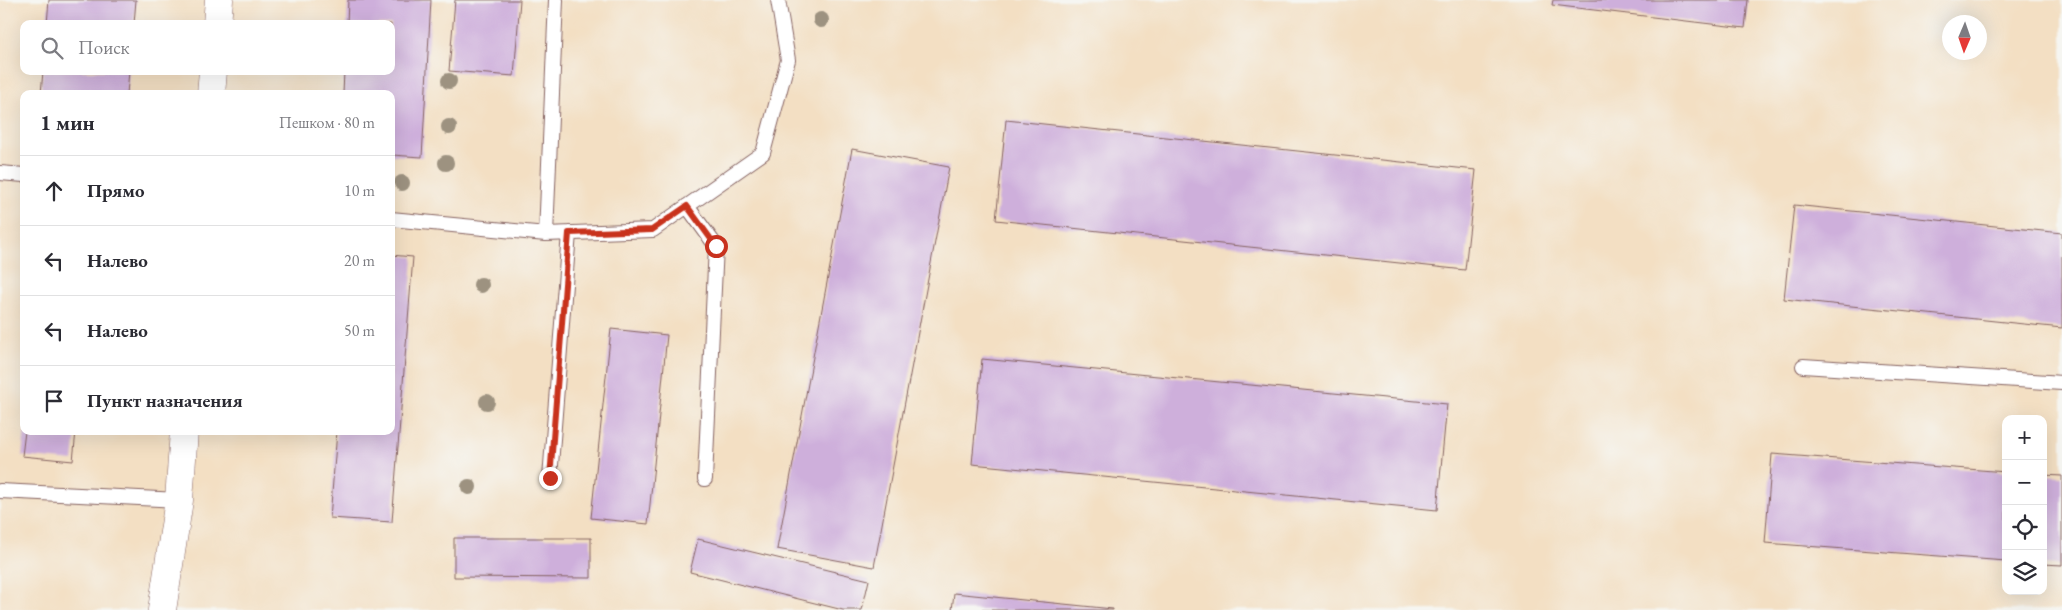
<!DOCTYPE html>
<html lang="ru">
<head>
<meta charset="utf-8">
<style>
  body { margin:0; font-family:"EB Garamond",serif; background:#f7f7f7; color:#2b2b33 }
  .controls { position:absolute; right:15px; bottom:15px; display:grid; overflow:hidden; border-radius:10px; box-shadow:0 5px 20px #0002 }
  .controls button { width:45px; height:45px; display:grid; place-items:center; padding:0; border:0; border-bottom:1px solid #e1e1e2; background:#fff; color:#2b2b33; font:25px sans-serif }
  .compass { position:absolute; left:1942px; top:15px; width:45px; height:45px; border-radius:50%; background:#fff; box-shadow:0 5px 20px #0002; rotate:182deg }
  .stop { position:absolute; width:15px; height:15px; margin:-11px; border:4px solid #c8321e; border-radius:50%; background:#fff }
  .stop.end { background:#c8321e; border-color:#fff; box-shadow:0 1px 5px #0008 }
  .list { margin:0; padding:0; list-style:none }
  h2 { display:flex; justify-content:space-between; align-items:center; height:65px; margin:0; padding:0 20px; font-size:21px }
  h2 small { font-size:16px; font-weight:400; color:#7c7c81 }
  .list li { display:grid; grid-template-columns:32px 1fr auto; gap:15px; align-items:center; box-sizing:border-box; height:70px; padding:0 20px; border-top:1px solid #e1e1e2 }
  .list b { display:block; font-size:19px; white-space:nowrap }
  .list em { font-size:16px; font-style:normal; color:#7c7c81 }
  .icon { flex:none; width:28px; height:28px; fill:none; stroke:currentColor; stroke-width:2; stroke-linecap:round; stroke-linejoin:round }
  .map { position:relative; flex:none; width:2062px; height:610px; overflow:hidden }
  .search { position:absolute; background:#fff; box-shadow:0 5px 20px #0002; left:20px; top:20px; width:375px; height:55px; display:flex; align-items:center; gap:12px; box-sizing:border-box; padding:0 18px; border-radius:10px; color:#7c7c81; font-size:19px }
  .panel { position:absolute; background:#fff; box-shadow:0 5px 20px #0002; left:20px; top:90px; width:375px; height:345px; border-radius:10px }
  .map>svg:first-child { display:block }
</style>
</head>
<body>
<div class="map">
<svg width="2062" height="610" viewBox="0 0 2062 610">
  <rect width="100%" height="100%" fill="#f6f6f2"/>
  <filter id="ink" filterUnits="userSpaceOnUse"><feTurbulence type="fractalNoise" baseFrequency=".02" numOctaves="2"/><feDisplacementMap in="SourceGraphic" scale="10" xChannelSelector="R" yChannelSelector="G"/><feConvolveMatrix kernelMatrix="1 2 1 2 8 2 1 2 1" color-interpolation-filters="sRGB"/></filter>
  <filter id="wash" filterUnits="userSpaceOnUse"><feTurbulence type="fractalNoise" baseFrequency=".0096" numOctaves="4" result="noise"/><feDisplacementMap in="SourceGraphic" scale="20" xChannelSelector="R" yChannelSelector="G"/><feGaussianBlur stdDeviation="1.12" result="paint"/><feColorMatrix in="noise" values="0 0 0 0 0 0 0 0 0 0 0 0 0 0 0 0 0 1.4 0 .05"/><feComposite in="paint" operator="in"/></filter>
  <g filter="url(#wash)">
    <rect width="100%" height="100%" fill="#f3dfc3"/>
    <g id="blocks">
      <path fill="#ceafdb" d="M49 0H136L134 24H47Z
        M348 0H431L422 157 391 155V94H343L344 71H391V24H347Z
        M455 0H520L514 76 449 71Z
        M1553 0H1748L1745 28 1552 5Z
        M43 71H129L127 94H41Z
        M1006 120 1476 170 1465 270 996 220Z
        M852 149 949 167 874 567 777 549Z
        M1794 205 2062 233V328L1784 299Z
        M391 255 413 257 392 522 330 518 337 431H391Z
        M611 329 667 335 648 524 591 518Z
        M982 359 1447 404 1437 510 972 464Z
        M25 431H76L73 461 22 456Z
        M1772 454 2006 472V561L1765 543Z
        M2043 475 2062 476V565L2043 564Z
        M454 538H591V578L454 577Z
        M698 539 869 580 862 610H843L690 572Z
        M954 593 1113 609V610H952Z"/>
    </g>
  </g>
  <g filter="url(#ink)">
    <use href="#blocks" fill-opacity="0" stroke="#856260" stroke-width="1"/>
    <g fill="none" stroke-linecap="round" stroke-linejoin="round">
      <defs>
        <path id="lane" d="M0 173 24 175
          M687 206 716 246 705 479
          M391 219 546 234 653 230 763 153 788 60 778 0
          M546 234 556 0
          M1803 366 2062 383
          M550 478 569 233
          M0 491 179 500"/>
        <path id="street" d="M217 24 219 0
          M211 94 213 71
          M162 610 179 500 184 431"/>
      </defs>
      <use href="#lane" stroke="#856260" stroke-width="16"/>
      <use href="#street" stroke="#856260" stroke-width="29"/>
      <use href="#lane" stroke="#fff" stroke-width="14"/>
      <use href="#street" stroke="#fff" stroke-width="28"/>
    </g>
    <g fill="#9d9280">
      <circle cx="821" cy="20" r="8"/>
      <circle cx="449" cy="81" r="8"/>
      <circle cx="449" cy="127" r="8"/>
      <circle cx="446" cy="163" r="8"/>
      <circle cx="402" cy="183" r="8"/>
      <circle cx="481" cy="285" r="8"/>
      <circle cx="487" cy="402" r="8"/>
      <circle cx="469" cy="487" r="8"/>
    </g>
  </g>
  <g fill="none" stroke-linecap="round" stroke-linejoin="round" filter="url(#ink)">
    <path stroke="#c8321e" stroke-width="6" d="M550 478 569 233 652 230 687 206 716 246"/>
  </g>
</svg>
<div class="controls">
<button>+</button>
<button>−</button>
<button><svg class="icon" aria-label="locate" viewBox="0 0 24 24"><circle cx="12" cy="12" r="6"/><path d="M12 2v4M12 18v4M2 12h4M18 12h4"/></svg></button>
<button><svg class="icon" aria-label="layers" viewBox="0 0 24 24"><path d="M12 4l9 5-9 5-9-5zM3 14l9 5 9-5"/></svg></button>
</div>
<svg class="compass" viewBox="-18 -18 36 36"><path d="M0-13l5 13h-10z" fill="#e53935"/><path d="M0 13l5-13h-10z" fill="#7c7c81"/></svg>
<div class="stop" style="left:716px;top:246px"></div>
<div class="stop end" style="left:550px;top:478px"></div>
<div class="search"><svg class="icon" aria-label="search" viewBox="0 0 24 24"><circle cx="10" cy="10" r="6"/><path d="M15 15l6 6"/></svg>Поиск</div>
<section class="panel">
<h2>1 мин<small>Пешком · 80 m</small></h2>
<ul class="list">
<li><svg class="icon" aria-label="ahead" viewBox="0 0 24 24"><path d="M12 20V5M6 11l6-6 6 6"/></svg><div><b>Прямо</b></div><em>10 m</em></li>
<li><svg class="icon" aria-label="left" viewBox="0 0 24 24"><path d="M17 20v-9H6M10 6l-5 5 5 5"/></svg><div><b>Налево</b></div><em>20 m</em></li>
<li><svg class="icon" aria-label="left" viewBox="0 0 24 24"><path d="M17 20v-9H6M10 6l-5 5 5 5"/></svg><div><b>Налево</b></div><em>50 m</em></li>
<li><svg class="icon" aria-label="arrive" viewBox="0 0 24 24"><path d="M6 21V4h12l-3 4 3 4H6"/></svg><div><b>Пункт назначения</b></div></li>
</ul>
</section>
</div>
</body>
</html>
